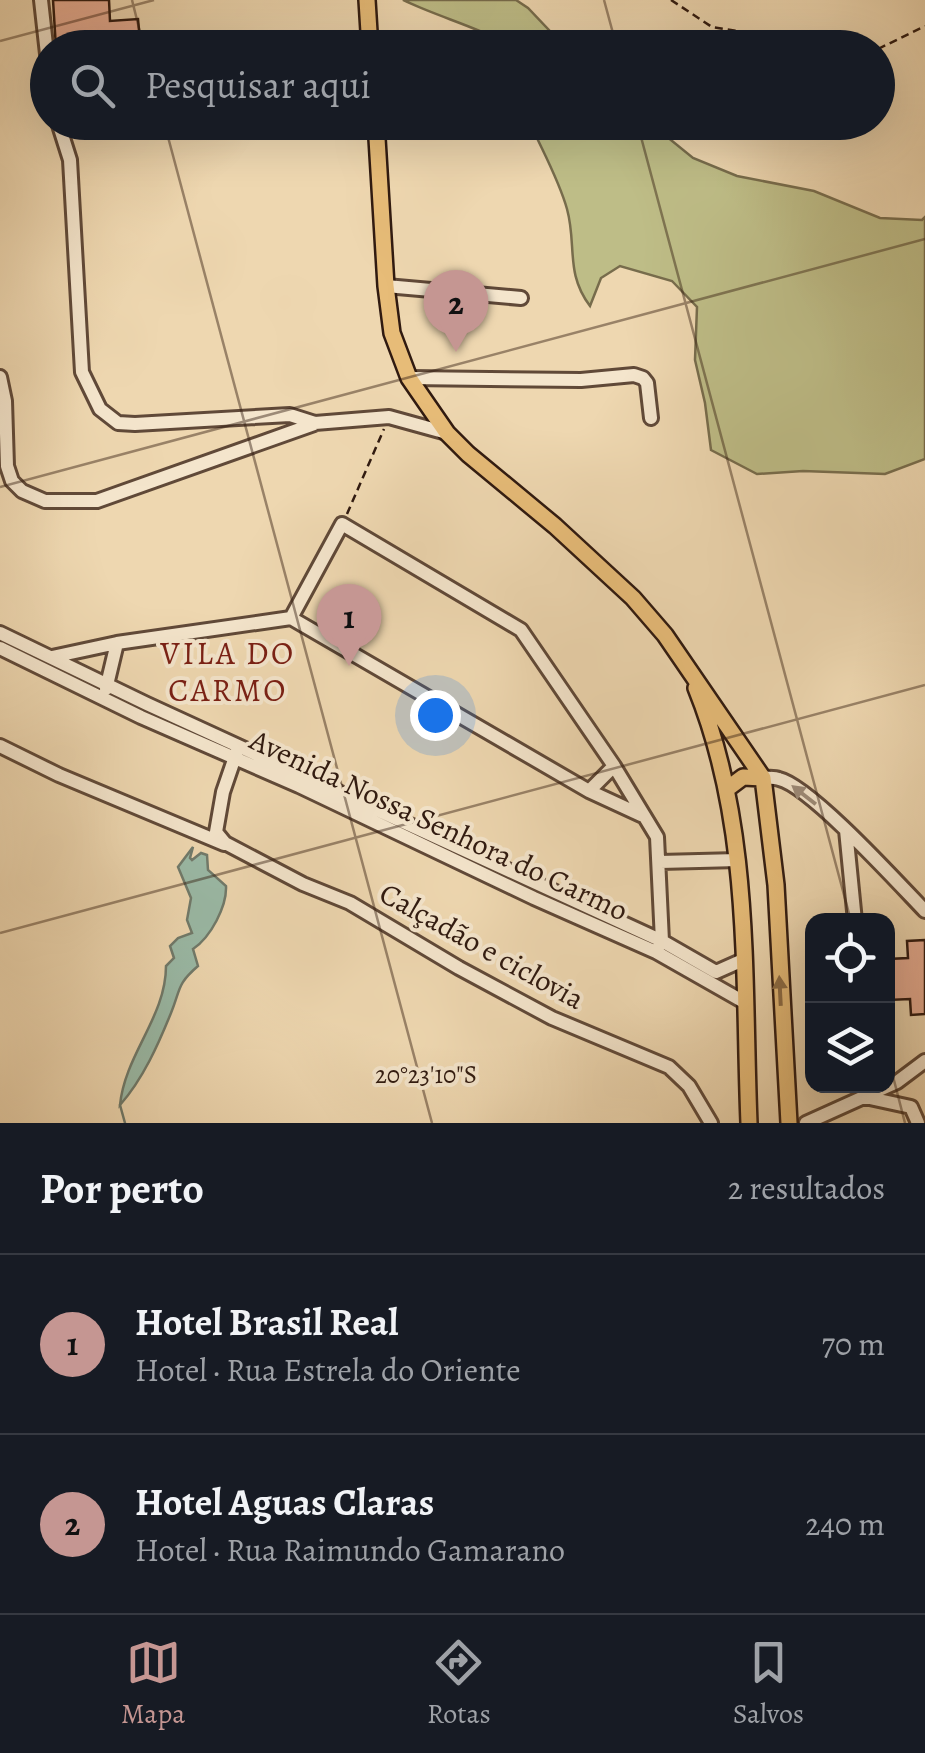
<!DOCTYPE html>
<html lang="pt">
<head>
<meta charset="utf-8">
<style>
  body { margin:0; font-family:Alegreya,serif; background:#242831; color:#f1f3f6 }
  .controls { position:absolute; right:30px; bottom:30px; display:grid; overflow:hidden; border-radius:20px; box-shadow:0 10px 40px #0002 }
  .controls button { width:90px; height:90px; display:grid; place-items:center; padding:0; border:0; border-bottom:2px solid #363941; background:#171b24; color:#f1f3f6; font:50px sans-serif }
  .you { position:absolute; left:435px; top:715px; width:35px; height:35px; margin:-25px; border:8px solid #fff; border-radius:50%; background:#1a73e8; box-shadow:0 0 0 15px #1a73e833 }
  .badge { display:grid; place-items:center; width:65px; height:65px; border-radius:50%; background:#c59692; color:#111; font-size:32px; font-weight:700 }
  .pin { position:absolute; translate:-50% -82px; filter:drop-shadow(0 2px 5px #0008) }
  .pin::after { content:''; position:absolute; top:52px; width:35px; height:30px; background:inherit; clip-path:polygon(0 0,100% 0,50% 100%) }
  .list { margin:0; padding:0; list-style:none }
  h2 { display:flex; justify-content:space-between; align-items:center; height:130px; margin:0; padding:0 40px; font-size:42px }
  h2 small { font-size:32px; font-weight:400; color:#9ea1a6 }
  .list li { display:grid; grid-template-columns:65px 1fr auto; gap:30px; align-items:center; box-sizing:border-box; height:180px; padding:0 40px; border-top:2px solid #363941 }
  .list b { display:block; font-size:38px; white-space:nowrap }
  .list p { margin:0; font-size:32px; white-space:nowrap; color:#9ea1a6 }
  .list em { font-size:32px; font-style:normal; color:#9ea1a6 }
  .icon { flex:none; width:55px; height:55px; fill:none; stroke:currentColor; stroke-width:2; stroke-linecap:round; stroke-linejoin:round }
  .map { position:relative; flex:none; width:925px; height:1123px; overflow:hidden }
  .search { position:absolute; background:#171b24; box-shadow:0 10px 40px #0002; left:30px; right:30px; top:30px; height:110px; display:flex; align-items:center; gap:25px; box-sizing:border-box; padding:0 35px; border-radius:55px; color:#9ea1a6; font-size:38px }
  .sheet { height:490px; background:#171b24 }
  nav { display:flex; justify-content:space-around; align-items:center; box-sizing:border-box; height:140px; border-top:2px solid #363941; background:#171b24; font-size:28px; color:#9ea1a6 }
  nav a { display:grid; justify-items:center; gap:5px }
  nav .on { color:#c59692 }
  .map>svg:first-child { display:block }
</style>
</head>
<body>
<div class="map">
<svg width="925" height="1123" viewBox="0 0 925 1123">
  <rect width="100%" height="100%" fill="#eed7b0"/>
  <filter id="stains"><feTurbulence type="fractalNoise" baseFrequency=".002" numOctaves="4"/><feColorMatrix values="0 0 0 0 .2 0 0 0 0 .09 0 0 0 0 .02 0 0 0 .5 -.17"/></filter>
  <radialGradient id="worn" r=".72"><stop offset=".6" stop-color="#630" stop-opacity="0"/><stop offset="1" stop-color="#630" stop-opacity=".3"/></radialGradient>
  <path fill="#bebd87" stroke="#776c4c" stroke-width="2.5" d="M403 0H516L528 8 565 47H506L504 42C471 25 436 16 403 0Z
    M530 123H650L693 158 737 176 814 191 880 218 922 220 925 217V459L885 474 803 471 757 474 711 450 705 403 695 360 697 307 672 281 620 266 601 278 590 306C565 273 577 245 567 209 559 180 542 150 530 123Z"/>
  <path fill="#9abaa7" stroke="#707a6b" stroke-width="2.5" d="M193 847 190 858 192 860 201 853 207 855 208 870 226 886C227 906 211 937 193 949L198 966C176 985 181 989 171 1013 158 1045 143 1079 120 1105 125 1054 166 1017 166 966L174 958 170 946 178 938 192 933 187 920 191 898 178 867Z"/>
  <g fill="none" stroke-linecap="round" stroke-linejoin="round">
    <path stroke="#707a6b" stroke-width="2.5" d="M120 1105 125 1123"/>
  </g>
  <path fill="#e7ad93" stroke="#301a10" stroke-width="2.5" d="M53 0H109L110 21 138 19 140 41 56 48Z
    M925 940V1014L911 1015 910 999 888 1000V959L908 958 907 941Z"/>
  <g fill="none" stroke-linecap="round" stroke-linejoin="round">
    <defs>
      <path id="minor" d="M41 0 48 63
        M58 122 70 160 82 372 100 409 118 423 135 424 290 415 315 423 389 417 447 433
        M386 286 521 298
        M0 377 5 401 7 466 12 481 22 491 45 501H97L314 424
        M409 378 581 380 634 375 643 378 647 383 651 418
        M291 618 342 524 521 630 614 766 657 837 662 941 659 946
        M291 618 589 791 641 815
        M0 633 147 704 662 941 716 972 743 960
        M0 648 141 717 299 786 534 898 656 952 744 1002
        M52 657 117 643 291 618
        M106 689 117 643
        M0 746 59 775 224 844
        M237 751 223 792 216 832 225 843 303 884 350 903 459 968 552 1018 669 1067 689 1086 711 1123
        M763 778C769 778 774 777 779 779 810 786 899 884 925 911
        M589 791 614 766
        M846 830 855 921
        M660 862 738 860
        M865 1086V1097L911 1107 918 1123
        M806 1123 897 1082 925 1061"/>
      <path id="major" d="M367 0 370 48
        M376 122 386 286 392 333 409 378 447 433 468 454 555 526 633 598 665 635 763 778 776 885 789 1123
        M696 688C752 826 743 977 749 1123
        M727 789 743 777 763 778"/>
    </defs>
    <use href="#minor" stroke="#604938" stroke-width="18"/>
    <use href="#major" stroke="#301a10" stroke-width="20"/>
    <path stroke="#301a10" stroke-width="2.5" stroke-dasharray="8 5" stroke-linecap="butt" d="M671 0 712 27 842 48
      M878 49 925 26
      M347 514 384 429"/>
    <use href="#minor" stroke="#f4e5cc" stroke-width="12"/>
    <use href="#major" stroke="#e7bc78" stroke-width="15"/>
  </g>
  <defs><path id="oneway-solid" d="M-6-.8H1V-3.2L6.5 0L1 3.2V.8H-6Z" transform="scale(2.5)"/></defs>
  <use fill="#9c8a77" href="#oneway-solid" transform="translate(804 795) rotate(-142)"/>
  <use fill="#8c6b44" href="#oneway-solid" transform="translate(780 991) rotate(-93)"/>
  <path fill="none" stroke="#301a10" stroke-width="2.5" stroke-opacity="0.45" d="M132 0 144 48M604 0 617 48M0 41 154 0M164 122 432 1123M637 122 851 921M0 487 925 239M0 933 925 685M888 1057 905 1123"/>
  <g text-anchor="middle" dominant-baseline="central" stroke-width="8" stroke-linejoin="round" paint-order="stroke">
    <g font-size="30" fill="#301a10" stroke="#f4e5cc">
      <text transform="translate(439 825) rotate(25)">Avenida Nossa Senhora do Carmo</text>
      <text transform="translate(482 946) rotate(29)">Calçadão e ciclovia</text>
    </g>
    <g font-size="32" letter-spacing="2.5" fill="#7a1f14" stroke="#f4e5cc">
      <text x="228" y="653">VILA DO<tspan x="228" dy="37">CARMO</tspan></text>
    </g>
  </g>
  <g font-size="25" text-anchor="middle" fill="#301a10" stroke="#f4e5cc" stroke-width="8" stroke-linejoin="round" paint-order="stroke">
    <text x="426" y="1083">20°23'10"S</text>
  </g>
  <rect width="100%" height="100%" filter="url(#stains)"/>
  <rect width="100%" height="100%" fill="url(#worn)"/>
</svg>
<div class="controls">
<button><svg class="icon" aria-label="locate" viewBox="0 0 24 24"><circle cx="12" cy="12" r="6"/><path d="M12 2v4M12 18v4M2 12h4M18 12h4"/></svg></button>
<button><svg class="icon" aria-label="layers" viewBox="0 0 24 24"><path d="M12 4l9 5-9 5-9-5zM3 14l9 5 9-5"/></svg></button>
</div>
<div class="you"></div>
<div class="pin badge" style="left:349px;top:666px">1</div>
<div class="pin badge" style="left:456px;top:352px">2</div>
<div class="search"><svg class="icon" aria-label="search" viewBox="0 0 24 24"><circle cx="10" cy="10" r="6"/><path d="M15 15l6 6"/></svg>Pesquisar aqui</div>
</div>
<section class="sheet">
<h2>Por perto<small>2 resultados</small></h2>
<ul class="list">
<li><span class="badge">1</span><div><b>Hotel Brasil Real</b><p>Hotel · Rua Estrela do Oriente</p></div><em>70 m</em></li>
<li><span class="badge">2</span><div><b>Hotel Aguas Claras</b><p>Hotel · Rua Raimundo Gamarano</p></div><em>240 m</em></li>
</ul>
</section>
<nav>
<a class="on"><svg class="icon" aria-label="map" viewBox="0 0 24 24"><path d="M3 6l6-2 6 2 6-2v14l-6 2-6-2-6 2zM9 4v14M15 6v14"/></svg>Mapa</a>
<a><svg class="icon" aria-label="directions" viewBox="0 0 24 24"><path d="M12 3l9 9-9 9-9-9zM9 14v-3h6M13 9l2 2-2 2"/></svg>Rotas</a>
<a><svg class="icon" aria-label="saved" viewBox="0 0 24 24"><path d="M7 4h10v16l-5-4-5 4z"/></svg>Salvos</a>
</nav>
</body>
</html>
